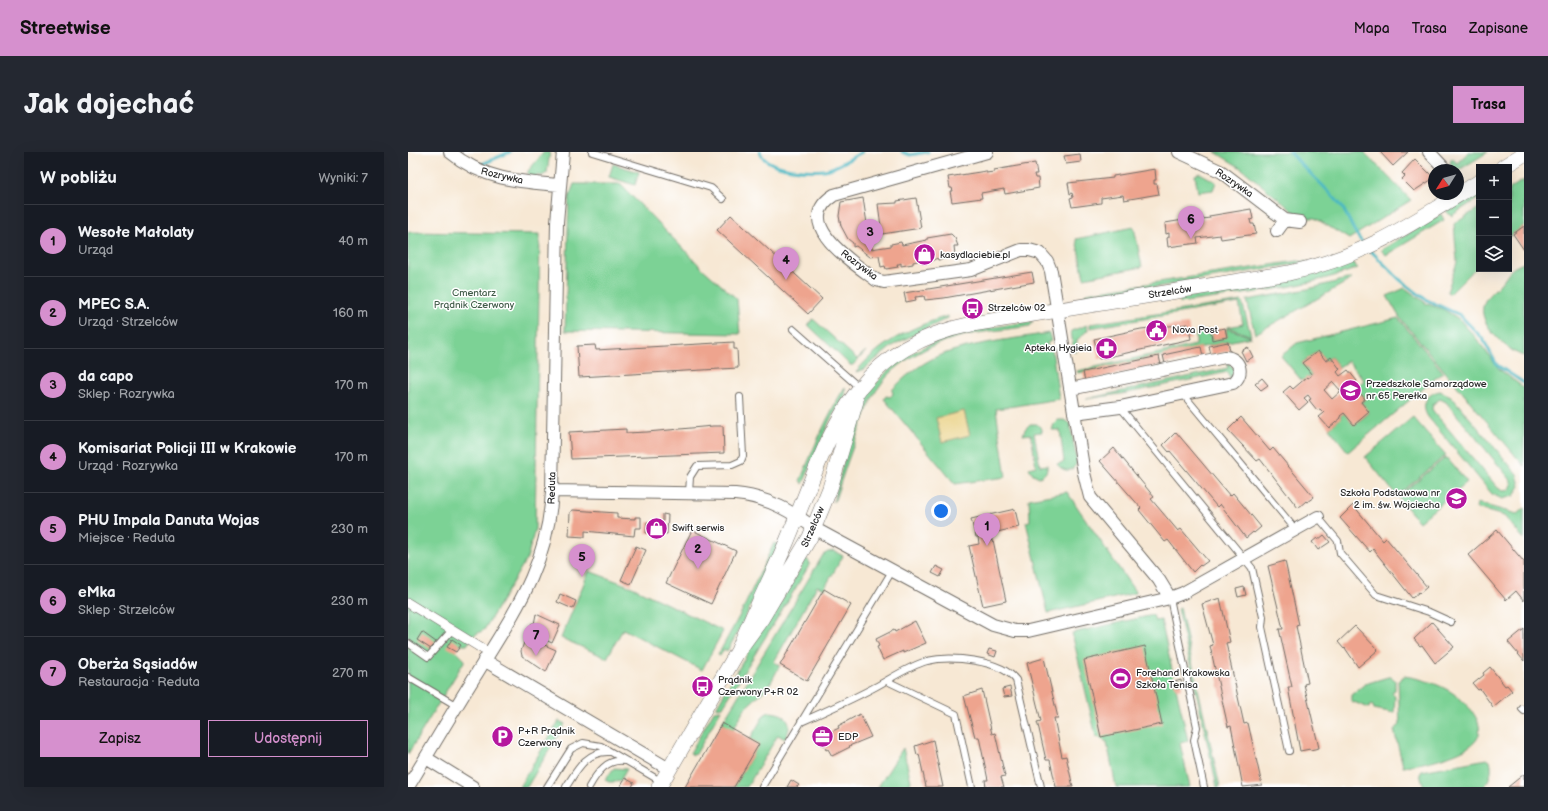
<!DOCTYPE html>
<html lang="pl">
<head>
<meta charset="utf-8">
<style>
  body { margin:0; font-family:"Balsamiq Sans",sans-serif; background:#242831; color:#f1f3f6 }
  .controls { position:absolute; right:12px; top:12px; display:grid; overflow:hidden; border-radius:0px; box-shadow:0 4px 16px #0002 }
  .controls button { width:36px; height:36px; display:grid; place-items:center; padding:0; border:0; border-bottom:1px solid #363941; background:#171b24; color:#f1f3f6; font:20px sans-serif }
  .compass { position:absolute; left:1020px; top:12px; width:36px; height:36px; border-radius:50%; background:#171b24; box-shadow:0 4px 16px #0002; rotate:233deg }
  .you { position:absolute; left:533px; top:359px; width:14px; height:14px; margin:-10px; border:3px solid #fff; border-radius:50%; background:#1a73e8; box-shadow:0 0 0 6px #1a73e833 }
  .badge { display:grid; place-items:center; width:26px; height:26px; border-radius:50%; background:#d690ce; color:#111; font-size:13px; font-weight:700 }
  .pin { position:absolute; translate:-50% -33px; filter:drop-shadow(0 1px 2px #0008) }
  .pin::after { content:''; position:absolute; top:21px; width:14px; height:12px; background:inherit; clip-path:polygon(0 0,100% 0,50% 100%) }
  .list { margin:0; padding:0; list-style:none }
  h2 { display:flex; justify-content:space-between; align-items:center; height:52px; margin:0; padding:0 16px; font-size:17px }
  h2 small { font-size:13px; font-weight:400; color:#9ea1a6 }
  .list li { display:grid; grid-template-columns:26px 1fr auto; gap:12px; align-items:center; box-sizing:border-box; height:72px; padding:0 16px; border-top:1px solid #363941 }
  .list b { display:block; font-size:15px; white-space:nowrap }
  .list p { margin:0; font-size:13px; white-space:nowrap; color:#9ea1a6 }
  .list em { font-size:13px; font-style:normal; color:#9ea1a6 }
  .actions { display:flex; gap:8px; padding:12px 16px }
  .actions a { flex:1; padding:9px 0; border:1px solid #d690ce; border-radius:0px; text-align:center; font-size:14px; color:#d690ce }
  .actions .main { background:#d690ce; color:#111 }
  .icon { flex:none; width:22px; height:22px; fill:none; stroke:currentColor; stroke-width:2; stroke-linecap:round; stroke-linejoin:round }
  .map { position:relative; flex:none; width:1116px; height:635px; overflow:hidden; border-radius:0px }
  header { display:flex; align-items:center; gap:24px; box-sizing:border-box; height:56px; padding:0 20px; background:#d690ce; color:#111 }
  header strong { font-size:19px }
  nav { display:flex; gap:22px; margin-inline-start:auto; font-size:14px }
  .intro { display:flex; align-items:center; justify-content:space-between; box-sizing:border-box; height:96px; padding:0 24px }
  h1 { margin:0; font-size:28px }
  .button { padding:10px 18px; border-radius:0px; background:#d690ce; color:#111; font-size:14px; font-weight:700 }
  main { display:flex; gap:24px; padding:0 24px }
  aside { flex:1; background:#171b24; border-radius:0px; box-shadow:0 4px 16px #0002 }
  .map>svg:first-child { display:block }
</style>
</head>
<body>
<header>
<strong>Streetwise</strong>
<nav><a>Mapa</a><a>Trasa</a><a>Zapisane</a></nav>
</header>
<div class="intro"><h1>Jak dojechać</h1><a class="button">Trasa</a></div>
<main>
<aside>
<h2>W pobliżu<small>Wyniki: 7</small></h2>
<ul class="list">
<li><span class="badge">1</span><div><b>Wesołe Małolaty</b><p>Urząd</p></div><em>40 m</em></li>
<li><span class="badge">2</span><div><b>MPEC S.A.</b><p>Urząd · Strzelców</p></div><em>160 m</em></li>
<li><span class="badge">3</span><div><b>da capo</b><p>Sklep · Rozrywka</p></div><em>170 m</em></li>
<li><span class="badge">4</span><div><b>Komisariat Policji III w Krakowie</b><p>Urząd · Rozrywka</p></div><em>170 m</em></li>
<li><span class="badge">5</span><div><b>PHU Impala Danuta Wojas</b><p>Miejsce · Reduta</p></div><em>230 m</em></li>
<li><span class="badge">6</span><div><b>eMka</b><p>Sklep · Strzelców</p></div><em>230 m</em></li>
<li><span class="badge">7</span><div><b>Oberża Sąsiadów</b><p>Restauracja · Reduta</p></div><em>270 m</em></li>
</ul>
<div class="actions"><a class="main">Zapisz</a><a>Udostępnij</a></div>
</aside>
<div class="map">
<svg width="1116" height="635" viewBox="0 0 1116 635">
  <rect width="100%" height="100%" fill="#fff"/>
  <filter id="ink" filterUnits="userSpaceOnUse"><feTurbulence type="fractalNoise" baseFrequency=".025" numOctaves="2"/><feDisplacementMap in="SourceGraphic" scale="8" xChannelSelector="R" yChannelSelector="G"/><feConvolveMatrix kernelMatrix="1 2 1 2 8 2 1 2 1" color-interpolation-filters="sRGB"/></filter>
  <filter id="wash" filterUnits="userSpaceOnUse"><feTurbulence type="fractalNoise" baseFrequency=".012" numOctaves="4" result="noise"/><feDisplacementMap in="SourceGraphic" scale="16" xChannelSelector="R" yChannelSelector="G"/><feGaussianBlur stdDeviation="0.9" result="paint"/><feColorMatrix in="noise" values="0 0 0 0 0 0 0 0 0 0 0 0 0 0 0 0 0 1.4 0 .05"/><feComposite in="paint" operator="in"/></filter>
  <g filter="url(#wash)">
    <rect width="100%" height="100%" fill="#f7e8d4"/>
    <path fill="#7cd295" stroke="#547e60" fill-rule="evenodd" d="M136 0H142L139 21 134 24 128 23V26H123L120 22V19Z
      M807 0H956L1003 48 941 87 907 66H893L833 16Z
      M1061 0H1080L1051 18H1048L1042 11 1044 6 1049 11Z
      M205 12 231 20 227 33 201 25Z
      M792 21 808 30 805 38 790 40 787 23Z
      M1116 28V74L1101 85V37Z
      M166 32H212L295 117 329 147 332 182 157 179 161 45Z
      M1071 38V46L1043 64 1038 59Z
      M1071 56V113L1042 142 1039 140 1049 110 1046 72Z
      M1033 62 1036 68 978 103 973 98Z
      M726 75 734 115 676 126 668 87Z
      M0 80 132 82 127 377 119 406 76 478 66 483 59 493H53L48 499 57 508 0 602Z
      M889 109 900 110 675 147V145L678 141Z
      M944 110 950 116C894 137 831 142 772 151V146C830 136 888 129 944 110Z
      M1116 111V204C1100 200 1071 173 1075 155 1077 144 1085 140 1091 133 1102 121 1099 117 1116 111Z
      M943 126 944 127 847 182 839 148 900 137Z
      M997 136 1019 152 1035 157 1051 167 1068 186 1091 217 1116 236V314L992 166 979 144Z
      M834 149 843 184 820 175 835 172 831 151 682 176V172Z
      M540 164V166L487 192 456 217 448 220C471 191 505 174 540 164Z
      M990 166 1035 220 940 300 921 276 933 266 932 264 936 261 946 273 961 261 953 250 957 247 948 236 956 228 940 209 931 215 923 205 918 209 910 199 894 211 904 223 894 229 873 204 889 191Z
      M405 167 449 207 458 199 445 213H442L400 173Z
      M625 169 622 174C598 178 571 179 547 186 519 194 488 210 471 235 463 245 459 259 454 271 444 296 435 322 427 348L425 350C434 317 441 281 456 251 489 186 562 179 625 169Z
      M679 173 680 178 669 188 668 200H666L663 179Z
      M818 176 843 185 670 221 669 219 788 193V180L802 178 804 188 819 185Z
      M641 181 643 189 639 191 640 196 644 197 651 247 588 257 598 325 547 332 476 247 478 244 482 245 485 242 484 238C496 225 511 213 528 205 559 191 607 187 641 181Z
      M818 209 827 217 822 227 820 220 719 241 678 247 820 216Z
      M437 235V244L422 268 395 332 392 329C406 296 418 265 437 235Z
      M1032 239 1043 244 1109 322 1112 334 1106 344 1094 347 1084 342 1020 265C1012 253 1019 241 1032 239ZM1032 247 1038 250 1102 327 1104 333 1101 338 1095 339 1090 336 1026 260 1024 257 1025 252Z
      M1005 265 1038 303 989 344 957 305Z
      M650 268H656L662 272 669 310C665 321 655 320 649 312L656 310 652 278H644L646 272Z
      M622 272H629L634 277V280L626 281 632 314 639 313C640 319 637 323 631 325L625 322 621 316 628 314 623 282 615 283 617 277Z
      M1038 305 1059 330 1011 370 990 345Z
      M659 340 728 441 640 461 618 370 622 369 621 347Z
      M1069 351 1109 362 1116 356V387L1096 364 1068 356Z
      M366 391 370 393 333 475 319 499 316 497 312 504 310 503 334 459Z
      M426 399 435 404 416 437 409 434 366 510 372 513 361 534 337 556 325 578 314 571 415 403 420 400Z
      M398 407 401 409 402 412C374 460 343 507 315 555L308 556 350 483 373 450Z
      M181 419 224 435 315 479 294 518 215 477 199 506 153 486Z
      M772 456 812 635H809L770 457Z
      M745 463 747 469 753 468 780 589 772 591 782 635H708L699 590 688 584 664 481Z
      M996 524C1010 526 1025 530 1038 537 1052 544 1080 569 1069 587 1060 602 1012 613 995 614L986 578 992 573 990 529Z
      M980 525H983L987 528V538L984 540 987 545 986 561 966 557 965 554 962 553 961 556 943 549V543L957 532Z
      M313 558 288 602 285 603 282 601 306 559Z
      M361 560C380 561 386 571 377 587L370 583 339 635H326L350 593 342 587 356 563Z
      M151 569 157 572 119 635H111Z
      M495 596 503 629 502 632 495 635H470Z
      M1079 607 1082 609C1085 619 1082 627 1076 635H1016L1012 622 1014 619Z
      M206 616 219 617 212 629 209 628 208 630H201L197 628Z"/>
    <path fill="#eeda9e" stroke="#8c8264" d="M556 259 562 283 534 290 528 266Z"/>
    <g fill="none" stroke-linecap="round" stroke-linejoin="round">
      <path stroke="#49b8c3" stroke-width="3" d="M352 0C357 18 405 21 421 17 433 13 443 6 454 0
        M494 0 502 3 520 0
        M882 0C897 18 916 33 931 51 941 63 944 80 955 91
        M72 13 102 0
        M962 98 991 127 1017 147 1052 163 1075 187 1089 213 1116 231"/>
    </g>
    <g id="blocks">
      <path fill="#eea48e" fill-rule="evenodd" d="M972 0H1000L985 14Z
        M672 2 673 10 658 12 656 4Z
        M1007 7 1026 26 1006 39 994 27 997 24 994 21Z
        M627 11 629 22H626L627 26H630L631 36 597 42 596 37 573 41 574 46 544 50 542 39H545L544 36H542L540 25 578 19V21L586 20V18Z
        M747 17 748 28H746V32H749L751 42 716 48 715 43 693 46V51L664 55 662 46 665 45 664 41 662 42 660 31 705 26V24Z
        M455 46 463 97 483 94V92L493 90 494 93 519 88V86L543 82 547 86 550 94H546L547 103 541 104 542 106 530 108 529 106 522 110 514 111V108L505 110V112L493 114V111L491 112H489L490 115 478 117 477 114 473 115 471 104 462 105 448 94 445 95V91L440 87 433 74 431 64 433 50Z
        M508 46 513 76 474 82 470 52 489 51V49Z
        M843 57 845 67 842 68 843 72H846L848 82 813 87 812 83 789 86 790 91 760 95 759 86 761 85V81L758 82 757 71 794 65V67L802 66 801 64Z
        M323 63 414 147 400 162 309 78Z
        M1116 74V98L1105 82Z
        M624 120 626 130 536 146 517 148 516 144 507 145 508 148 498 150 496 141Z
        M780 172 783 187 691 207 686 187 733 177Z
        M817 176 819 185 804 188 803 179Z
        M326 190V197H329L330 216 171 225 169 194 187 193 188 198Z
        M820 190 822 199 803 203 801 194Z
        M793 195 795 204 757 212 755 203Z
        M840 195 845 205 838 209 833 199Z
        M910 199 918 209 923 205 932 217 929 220 932 224 940 218 949 229 942 235 945 239 948 236 957 247 953 250 961 260 946 273 936 261 932 264 933 266 921 276 911 265 916 261 912 257 909 258 901 248 903 247 900 243 896 246 900 250 891 258 875 240 882 234 885 237 899 225 900 226 904 223 894 211ZM925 230 933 239 924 247 916 238Z
        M751 204 753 213 677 229 675 220Z
        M854 226 860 233 853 238 847 232Z
        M833 265 862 299 865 296 906 345 899 350 898 349 890 356 852 307 849 309 820 278Z
        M305 274H315L316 301 163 307 161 280 218 277V281L239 280Z
        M768 280 822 344 825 341 853 375 846 381 845 380 838 386 812 352 809 355 762 299 761 300 755 293Z
        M706 296 746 345 743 347 770 379 773 377 800 409 793 414 792 413 785 420 760 388 757 390 731 358 733 356 692 309Z
        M945 353 975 389 978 386 1019 435 1012 441 1011 440 1004 446 965 397 962 400 932 366Z
        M607 357 611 375 576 383 577 390 585 388 598 449 575 454 561 394 571 392 570 385H568L563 367Z
        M165 358 209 361V366L227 367V365H233V376H227L226 384 177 379V385L161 384 162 360Z
        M255 362 260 363 259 382 238 381 239 370H255Z
        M284 378 328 399 303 452 258 431Z
        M1089 378 1116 410V449L1108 439 1098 448 1060 403Z
        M916 383 922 390 910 398 904 390 909 386 910 388Z
        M228 394 238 398 223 432 213 428Z
        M877 409 891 473 888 474 900 531 896 532 911 596 902 598V597L892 599 880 535H884L871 477H875L860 414Z
        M528 414 536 418 532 425 524 421Z
        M836 435 838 443 830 445 828 437Z
        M416 437 443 453 399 529 372 513Z
        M152 442 168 449 165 457 149 450Z
        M812 446 822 490 818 491 836 572 840 571 854 633 845 634 835 635 823 574 820 575 802 494 805 493 794 452Z
        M128 462 152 473 144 491 120 480 124 471 126 472Z
        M507 469 518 491 495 501V499L475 508 469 495 471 494 468 487 486 478 487 480Z
        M1024 470 1046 495 1027 511 1014 493 1012 494 1006 487Z
        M947 474 970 498 950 515 937 496 936 497 930 490Z
        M1116 477V509L1100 490Z
        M14 480 28 490 23 497 9 488Z
        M118 485 148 498 138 520 114 504 113 499Z
        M44 487 53 493 48 500 39 495Z
        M737 494 754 572 693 585 676 508Z
        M581 497 589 499 587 505 579 502Z
        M636 506 650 566H646L654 605 658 604 665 635H648L642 608H638L631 577 629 570 633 569 619 511Z
        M1082 515 1097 534 1099 533 1104 539 1085 555 1072 537 1070 538 1065 532 1076 523 1075 521Z
        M773 528 774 536 768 537 766 530Z
        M602 535 604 544 596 545 594 537Z
        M574 538 584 582 587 581 597 624 593 625 596 635H578L577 628H580L571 585H567L556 544Z
        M452 562 463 585 441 594 442 595 424 604 420 597 418 598 412 585 431 576 430 574Z
        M314 571 351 592 326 635H277Z
        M525 588 535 635H518L511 602 509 603 507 594Z
        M1116 622V635H1100Z
        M217 626 226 631 224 635H212Z
        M383 628 391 633 389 635H379Z"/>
    </g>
  </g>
  <g filter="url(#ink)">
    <use href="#blocks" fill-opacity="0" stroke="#726d66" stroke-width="1"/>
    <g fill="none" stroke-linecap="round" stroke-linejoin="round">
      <defs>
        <path id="service" d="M184 0 303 36 315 47
          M385 177 453 237
          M775 242 888 378
          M712 255 844 416 855 465 854 475 881 599
          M281 341 282 325 289 314 324 313 333 309 335 304 332 245
          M910 365 930 389 932 401 968 443 1021 460 1043 470
          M762 446 789 575 786 588 796 635
          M0 491 20 505 44 478
          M0 525 49 554
          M479 529 548 562 564 635
          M1114 557 1116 559
          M393 570C418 559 443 548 467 535 484 526 501 514 519 509 543 503 593 508 608 528L633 635
          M139 635 163 597 175 591 193 594 254 630
          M158 635C169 618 178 599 201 600
          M181 635C189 621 199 606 217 609
          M354 635 484 419"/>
        <path id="pedestrian" d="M0 451 81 501"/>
        <path id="minor" d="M42 0C74 27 110 30 151 33
          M579 0 426 43C382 71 446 111 468 128L476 130 563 118 613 98H621L632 101 639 109 643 119 676 321 682 345 751 428 762 446
          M771 0 814 20 877 68 892 70
          M1021 0 1038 18
          M869 79 877 68
          M662 237 817 205C832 206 837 222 825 231L712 255 666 261
          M144 339 327 342C361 345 384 360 411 379L585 473 607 479H620L762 446 775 441 910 365
          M76 508 261 617
          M18 606 65 635
          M0 635C23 597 45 559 69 521 107 459 140 414 144 339L149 70 155 0"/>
        <path id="tertiary" d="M1095 15 1116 2
          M330 499C345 462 363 426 379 389 422 287 439 197 564 172L881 121C957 105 1006 70 1071 30
          M251 635 330 499 354 466 402 385 422 336 448 249"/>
      </defs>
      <use href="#service" stroke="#726d66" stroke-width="8"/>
      <use href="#pedestrian" stroke="#726d66" stroke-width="10"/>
      <use href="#minor" stroke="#726d66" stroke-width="14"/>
      <use href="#tertiary" stroke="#726d66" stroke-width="16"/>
      <use href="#service" stroke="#fff" stroke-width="6"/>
      <use href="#pedestrian" stroke="#fff" stroke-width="9"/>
      <use href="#minor" stroke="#fff" stroke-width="12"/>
      <use href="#tertiary" stroke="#fff" stroke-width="15"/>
    </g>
  </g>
  <defs>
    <symbol id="shop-disc" viewBox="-11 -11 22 22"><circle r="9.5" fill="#b5179e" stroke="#fff"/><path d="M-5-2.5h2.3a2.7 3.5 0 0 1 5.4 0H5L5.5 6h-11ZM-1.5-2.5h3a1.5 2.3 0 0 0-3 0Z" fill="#fff"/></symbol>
    <symbol id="bus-disc" viewBox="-11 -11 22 22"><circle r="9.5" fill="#b5179e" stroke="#fff"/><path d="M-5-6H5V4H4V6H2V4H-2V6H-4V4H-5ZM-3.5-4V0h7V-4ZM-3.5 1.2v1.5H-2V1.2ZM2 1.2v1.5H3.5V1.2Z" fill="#fff"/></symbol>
    <symbol id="civic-disc" viewBox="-11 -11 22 22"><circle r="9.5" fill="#b5179e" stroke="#fff"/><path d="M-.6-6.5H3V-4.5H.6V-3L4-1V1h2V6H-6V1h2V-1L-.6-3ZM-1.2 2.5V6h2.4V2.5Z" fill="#fff"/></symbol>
    <symbol id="pharmacy-disc" viewBox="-11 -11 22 22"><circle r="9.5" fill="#b5179e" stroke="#fff"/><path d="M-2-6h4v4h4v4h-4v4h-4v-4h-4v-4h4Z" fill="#fff"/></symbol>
    <symbol id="school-disc" viewBox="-11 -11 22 22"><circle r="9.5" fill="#b5179e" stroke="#fff"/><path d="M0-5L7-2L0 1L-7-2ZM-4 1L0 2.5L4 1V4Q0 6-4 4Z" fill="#fff"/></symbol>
    <symbol id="stadium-disc" viewBox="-11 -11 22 22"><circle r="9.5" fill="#b5179e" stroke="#fff"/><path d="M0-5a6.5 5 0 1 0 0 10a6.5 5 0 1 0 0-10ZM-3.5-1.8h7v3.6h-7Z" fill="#fff"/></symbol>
    <symbol id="parking-disc" viewBox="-11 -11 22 22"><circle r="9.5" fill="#b5179e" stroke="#fff"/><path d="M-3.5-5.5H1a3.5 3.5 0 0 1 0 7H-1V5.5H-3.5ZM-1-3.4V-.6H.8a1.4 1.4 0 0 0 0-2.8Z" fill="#fff"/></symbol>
    <symbol id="office-disc" viewBox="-11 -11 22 22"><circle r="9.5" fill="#b5179e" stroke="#fff"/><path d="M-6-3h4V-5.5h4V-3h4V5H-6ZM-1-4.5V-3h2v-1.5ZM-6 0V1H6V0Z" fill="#fff"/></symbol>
  </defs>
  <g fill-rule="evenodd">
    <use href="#shop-disc" x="504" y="90" width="25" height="25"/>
    <use href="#bus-disc" x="552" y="144" width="25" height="25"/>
    <use href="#civic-disc" x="736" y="166" width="25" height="25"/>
    <use href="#pharmacy-disc" x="686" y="184" width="25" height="25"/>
    <use href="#school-disc" x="930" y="226" width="25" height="25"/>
    <use href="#school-disc" x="1036" y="334" width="25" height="25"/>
    <use href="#shop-disc" x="236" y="364" width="25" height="25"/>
    <use href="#stadium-disc" x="700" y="514" width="25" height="25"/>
    <use href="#bus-disc" x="282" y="522" width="25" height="25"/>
    <use href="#parking-disc" x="82" y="572" width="25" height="25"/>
    <use href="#office-disc" x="402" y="572" width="25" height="25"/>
  </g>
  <g text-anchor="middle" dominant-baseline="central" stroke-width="3" stroke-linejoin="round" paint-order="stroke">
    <g font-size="10" fill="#2b2b2b" stroke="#fff">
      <text transform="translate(94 24) rotate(13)">Rozrywka</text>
      <text transform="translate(826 31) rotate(34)">Rozrywka</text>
      <text transform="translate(451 113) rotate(37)">Rozrywka</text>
      <text transform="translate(762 140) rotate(-9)">Strzelców</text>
      <text transform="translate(144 336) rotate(-88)">Reduta</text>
      <text transform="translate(405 375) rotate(-66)">Strzelców</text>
    </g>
    <g font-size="10" fill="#2b2b2b" stroke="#fff" text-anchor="start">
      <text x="532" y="103">kasydlaciebie.pl</text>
      <text x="580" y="156">Strzelców 02</text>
      <text x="764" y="178">Nova Post</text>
      <text x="684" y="196" text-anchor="end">Apteka Hygieia</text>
      <text x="958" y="232">Przedszkole Samorządowe<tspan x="958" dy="12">nr 65 Perełka</tspan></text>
      <text x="1032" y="341" text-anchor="end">Szkoła Podstawowa nr<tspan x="1032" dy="12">2 im. św. Wojciecha</tspan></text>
      <text x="264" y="376">Swift serwis</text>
      <text x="728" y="521">Forehand Krakowska<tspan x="728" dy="12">Szkoła Tenisa</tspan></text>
      <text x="310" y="528">Prądnik<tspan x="310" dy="12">Czerwony P+R 02</tspan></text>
      <text x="110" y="579">P+R Prądnik<tspan x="110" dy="12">Czerwony</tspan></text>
      <text x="430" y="585">EDP</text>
    </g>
    <g font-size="10" fill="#435d4b" stroke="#fff">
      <text x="66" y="141">Cmentarz<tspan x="66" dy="12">Prądnik Czerwony</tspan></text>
    </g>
  </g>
</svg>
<div class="controls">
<button>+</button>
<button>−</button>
<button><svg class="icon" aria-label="layers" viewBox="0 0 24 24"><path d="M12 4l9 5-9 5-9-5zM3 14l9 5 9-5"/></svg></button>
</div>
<svg class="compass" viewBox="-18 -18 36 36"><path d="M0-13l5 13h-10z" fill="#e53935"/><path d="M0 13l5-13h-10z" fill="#9ea1a6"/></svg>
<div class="you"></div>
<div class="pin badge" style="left:579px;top:394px">1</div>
<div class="pin badge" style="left:290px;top:417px">2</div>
<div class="pin badge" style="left:462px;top:100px">3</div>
<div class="pin badge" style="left:378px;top:128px">4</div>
<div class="pin badge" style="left:174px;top:425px">5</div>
<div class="pin badge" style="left:783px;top:87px">6</div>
<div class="pin badge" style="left:128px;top:504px">7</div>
</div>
</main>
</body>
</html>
